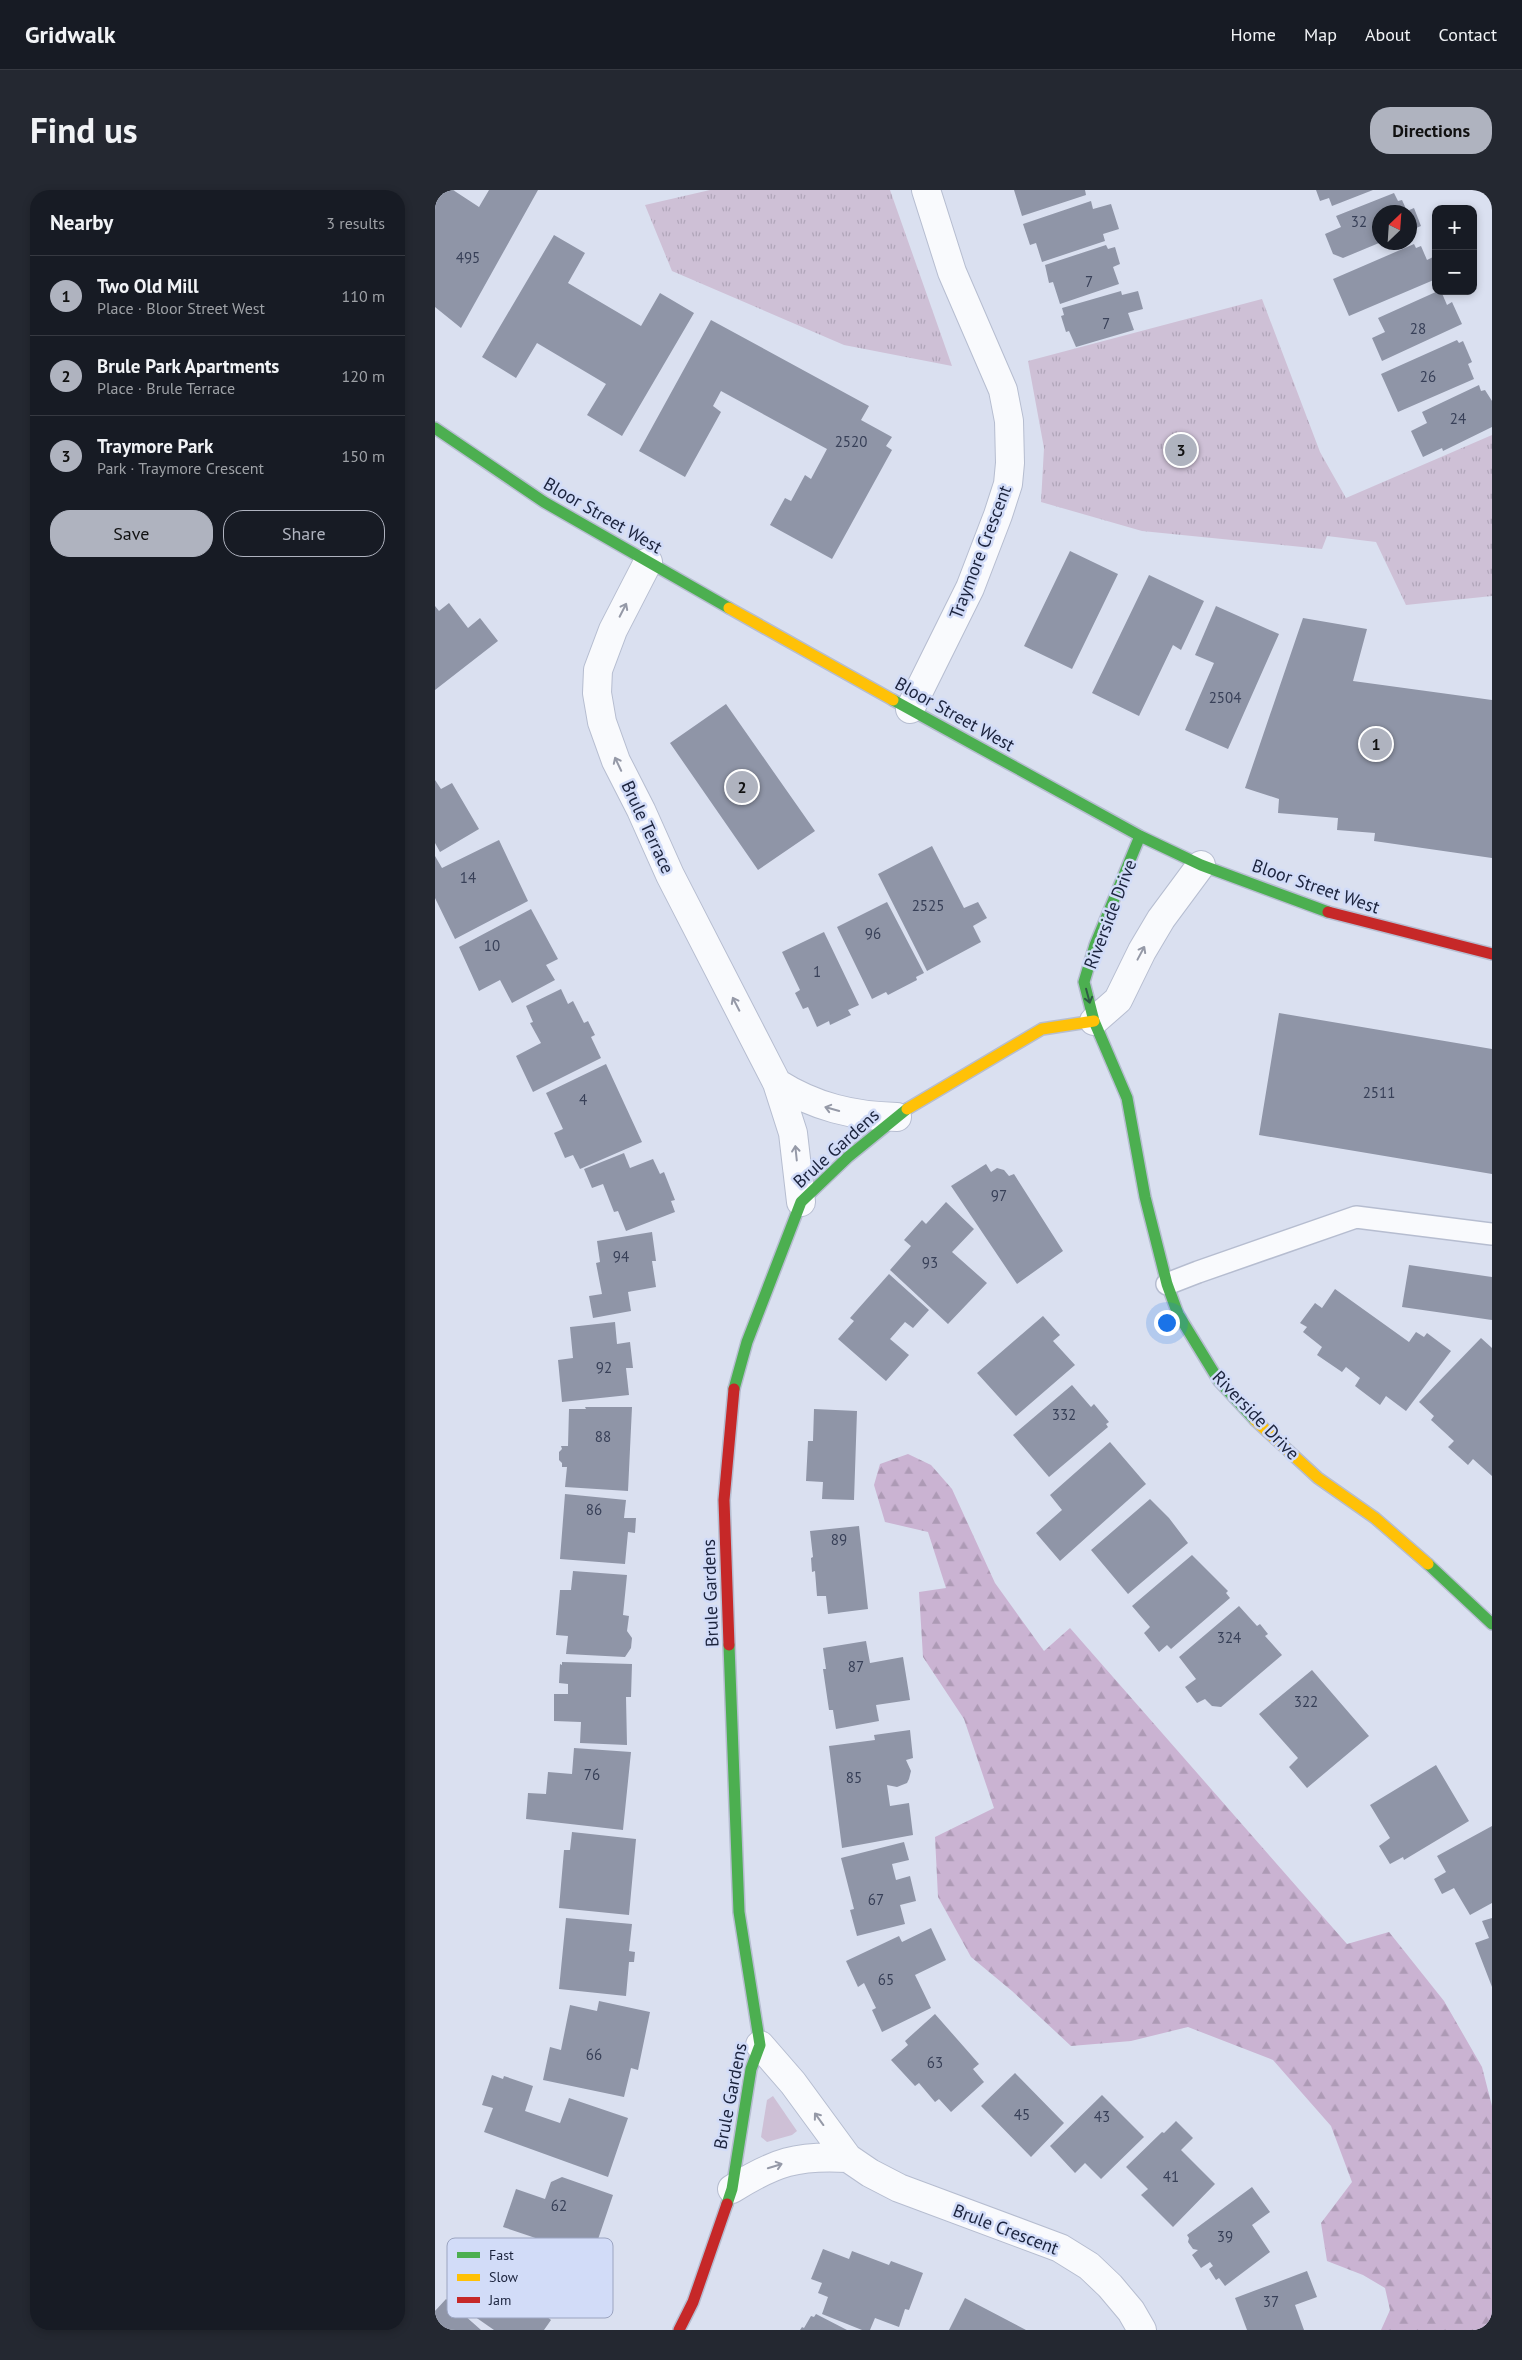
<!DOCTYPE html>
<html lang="en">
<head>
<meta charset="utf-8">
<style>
  body { margin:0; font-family:"PT Sans",sans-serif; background:#242831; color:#f1f3f6 }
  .controls { position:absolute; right:15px; top:15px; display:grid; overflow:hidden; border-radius:10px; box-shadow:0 2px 8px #0003 }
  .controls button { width:45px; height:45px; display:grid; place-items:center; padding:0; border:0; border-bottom:1px solid #363941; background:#171b24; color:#f1f3f6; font:25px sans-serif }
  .compass { position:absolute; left:937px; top:15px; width:45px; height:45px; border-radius:50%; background:#171b24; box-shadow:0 2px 8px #0003; rotate:25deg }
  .you { position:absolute; left:731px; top:1132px; width:18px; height:18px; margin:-12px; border:4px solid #fff; border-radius:50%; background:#1a73e8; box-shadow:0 0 0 8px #1a73e833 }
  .badge { display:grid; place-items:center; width:32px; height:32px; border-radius:50%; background:#afb3bf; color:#111; font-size:16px; font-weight:700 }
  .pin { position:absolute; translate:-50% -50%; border:2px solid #fff; box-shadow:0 1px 5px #0006 }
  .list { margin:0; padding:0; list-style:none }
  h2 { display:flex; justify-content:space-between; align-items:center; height:65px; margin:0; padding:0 20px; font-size:21px }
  h2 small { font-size:16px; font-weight:400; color:#9ea1a6 }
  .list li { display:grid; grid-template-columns:32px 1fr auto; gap:15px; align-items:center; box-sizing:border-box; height:80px; padding:0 20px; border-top:1px solid #363941 }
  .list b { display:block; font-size:19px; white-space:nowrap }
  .list p { margin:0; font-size:16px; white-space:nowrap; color:#9ea1a6 }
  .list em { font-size:16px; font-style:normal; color:#9ea1a6 }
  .actions { display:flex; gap:10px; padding:15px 20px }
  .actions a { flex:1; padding:11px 0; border:1px solid #afb3bf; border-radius:20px; text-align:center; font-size:18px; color:#afb3bf }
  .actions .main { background:#afb3bf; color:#111 }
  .map { position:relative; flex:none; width:1057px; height:2140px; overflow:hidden; border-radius:20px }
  header { display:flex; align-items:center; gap:30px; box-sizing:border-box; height:70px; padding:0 25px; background:#171b24; border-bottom:1px solid #363941 }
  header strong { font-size:24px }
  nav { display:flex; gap:28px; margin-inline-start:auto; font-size:18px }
  .intro { display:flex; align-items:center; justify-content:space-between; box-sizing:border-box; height:120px; padding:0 30px }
  h1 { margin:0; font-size:35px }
  .button { padding:12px 22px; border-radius:20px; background:#afb3bf; color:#111; font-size:18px; font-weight:700 }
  main { display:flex; gap:30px; padding:0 30px }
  aside { flex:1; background:#171b24; border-radius:20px; box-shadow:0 2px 8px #0003 }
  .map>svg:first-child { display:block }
</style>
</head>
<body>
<header>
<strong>Gridwalk</strong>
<nav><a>Home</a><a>Map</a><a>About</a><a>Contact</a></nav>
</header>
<div class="intro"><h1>Find us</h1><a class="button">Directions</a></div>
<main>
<aside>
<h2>Nearby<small>3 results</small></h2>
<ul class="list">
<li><span class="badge">1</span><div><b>Two Old Mill</b><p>Place · Bloor Street West</p></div><em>110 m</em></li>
<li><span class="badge">2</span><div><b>Brule Park Apartments</b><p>Place · Brule Terrace</p></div><em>120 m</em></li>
<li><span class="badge">3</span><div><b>Traymore Park</b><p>Park · Traymore Crescent</p></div><em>150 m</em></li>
</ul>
<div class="actions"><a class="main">Save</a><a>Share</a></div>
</aside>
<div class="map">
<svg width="1057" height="2140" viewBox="0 0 1057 2140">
  <defs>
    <pattern id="forest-firs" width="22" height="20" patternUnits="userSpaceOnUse" patternTransform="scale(1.25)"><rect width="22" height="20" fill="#cab3d2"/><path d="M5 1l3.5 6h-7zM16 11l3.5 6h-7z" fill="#ad9ab5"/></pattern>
    <pattern id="park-tufts" width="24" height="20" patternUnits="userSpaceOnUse" patternTransform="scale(1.25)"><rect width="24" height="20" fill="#cec0d6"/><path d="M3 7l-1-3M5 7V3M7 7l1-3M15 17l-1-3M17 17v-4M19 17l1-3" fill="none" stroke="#b0a5b9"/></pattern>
  </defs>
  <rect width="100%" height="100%" fill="#dae0f0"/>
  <path fill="#cec0d6" d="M338 1906 362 1941 357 1945 332 1952 326 1947 332 1910Z"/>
  <path fill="url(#forest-firs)" d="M473 1264 496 1275 517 1299 560 1393 609 1461 635 1438 912 1754 954 1742 1009 1811 1047 1877 1057 1916V2140H946L955 2120 950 2098 928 2085 892 2071 886 2033 917 1992 896 1936 838 1870 753 1837 696 1851 636 1856 577 1801 536 1767 503 1707 500 1647 559 1618 529 1529 488 1467 484 1402 511 1398 493 1342 450 1332 439 1295 445 1274Z"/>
  <path fill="url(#park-tufts)" d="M275 0H455L517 176 409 155 237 81 210 15Z
    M827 109 885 262 911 308 1057 245V406L971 415 941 352 892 346 887 359 707 341 606 312 609 258 593 171Z"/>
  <path fill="#8f95a7" d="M0 0H18L44 17 54 0H103L26 138 0 117Z
    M579 0H650L651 5 587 26Z
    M881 0H938L897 16 894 8 885 11Z
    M959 3 963 11 967 10 972 21 979 18 986 36 974 41V22H944V53L908 68 898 64 890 44 906 37 901 26Z
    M656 11 658 19 676 14 684 39 668 44 670 51 607 72 601 53 595 55 588 34Z
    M119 45 150 63 133 93 206 136 225 103 259 123 187 246 152 225 171 194 102 153 81 188 47 167Z
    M979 54 981 58 986 56 992 70 1000 66 1001 89 914 126 898 89Z
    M671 55 673 59 680 57 685 74 678 77 684 94 625 114 618 92 614 93 610 75Z
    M686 101 687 105 703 101 708 119 693 123 699 140 641 157 634 141 631 142 626 126 629 125 627 118Z
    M1003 101H1006L1012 115 1017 112 1027 134 947 171 937 148 950 142 943 128Z
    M276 130 434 216 426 230 457 247 451 256 457 260 397 369 335 335 350 308 356 311 370 285 376 289 392 259 286 201 278 216 286 222 250 287 204 261Z
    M1022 150 1024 153 1028 151 1037 172 1033 174 1039 189 963 222 946 184Z
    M1044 195 1046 201 1050 200 1057 211V237L1008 261 1007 258 988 267 976 241 992 233 987 222Z
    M635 361 683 384 637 479 589 456Z
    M714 385 769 411 746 460 738 455 704 526 657 503Z
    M14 413 33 438 45 428 63 451 0 500V416L4 421Z
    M781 416 844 444 793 559 750 540 779 473 760 465Z
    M868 428 932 439 918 491 1057 510V668L939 651 940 643 902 640 903 628 843 623 844 609 810 598Z
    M291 514 380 641 323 680 235 553Z
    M0 590 6 599 17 593 44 639 5 662 0 653Z
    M64 650 93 711 20 749 0 708V666L7 678Z
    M497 656 529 718 543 712 552 728 538 736 546 752 492 781 443 684Z
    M452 712 489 783 481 787 482 790 453 805 451 802 437 809 402 737Z
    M96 719 123 769 111 775 120 790 77 813 65 790 44 801 24 757Z
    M389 742 424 815 413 820 416 825 395 835 394 831 382 837 373 817 368 819 360 803 365 800 347 762Z
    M126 799 133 814 138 811 149 833 153 831 160 845 156 847 166 868 98 902 81 866 106 853 95 833 98 832 91 816Z
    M844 823 1057 859V984L824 945Z
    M171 874 207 952 145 979 138 965 130 968 119 943 128 939 111 903Z
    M189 963 195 978 218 969 225 984 229 982 240 1010 236 1011 240 1022 191 1041 183 1021 179 1022 168 994 157 998 149 979Z
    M551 974 556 982 562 978 569 980 574 986 579 984 628 1061 582 1094 516 996Z
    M511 1012 539 1039 517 1062 552 1093 513 1134 455 1080 476 1056 469 1050 487 1030 491 1034Z
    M217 1042 221 1071H217L221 1097 193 1102 196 1121 158 1128 154 1106 167 1104 161 1073 165 1072 162 1051Z
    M974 1075 1057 1087V1130L967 1117Z
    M454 1084 494 1120 478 1138 470 1132 455 1149 474 1165 451 1191 403 1149 419 1131 415 1128Z
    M900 1099 974 1152 981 1142 989 1147 992 1143 1016 1161 971 1221 951 1206 945 1215 920 1196 925 1188 911 1177 907 1182 882 1165 887 1157 868 1142 872 1137 865 1133 880 1113 887 1118Z
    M608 1126 625 1145 618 1151 640 1175 581 1226 542 1183Z
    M180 1132 182 1154 195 1152 198 1178H191L194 1205 127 1212 123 1170 138 1168 135 1137Z
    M1046 1148 1057 1158V1286L1038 1269 1033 1275 1013 1257 1019 1251 996 1230 999 1226 984 1212Z
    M637 1195 656 1217 659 1214 674 1232 671 1234 673 1237 614 1287 578 1245Z
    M150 1217H197L193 1301 130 1297 132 1277H127V1273L124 1270V1262L127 1259 126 1256H133L134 1219H151Z
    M379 1219 422 1221 419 1310 387 1309 388 1292 371 1291 373 1251H378Z
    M675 1252 711 1294 625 1371 601 1343 627 1320 615 1305Z
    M130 1304 191 1310 189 1328H201L200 1343 193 1342 190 1374 125 1369Z
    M715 1309 734 1328 753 1353 693 1404 656 1360Z
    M424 1336 433 1419 393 1424 391 1406H382L380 1381 377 1382 376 1368 378 1367 375 1341Z
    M757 1365 793 1401 791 1403 795 1408 736 1459 732 1455 724 1462 709 1443 715 1437 697 1416Z
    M138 1381 192 1385 188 1425 194 1426 192 1441 197 1448 196 1458 190 1467 131 1464 133 1446 121 1445 125 1400H136Z
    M804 1416 822 1436 825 1434 833 1444 830 1446 847 1465 786 1517 777 1516 770 1509 762 1513 750 1497 761 1489 744 1467Z
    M431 1451 435 1473 468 1467 475 1510 441 1515 444 1531 401 1539 398 1520H394L388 1479H391L388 1458Z
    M127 1472 197 1474 196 1507H191L192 1555 145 1553 146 1532 119 1531V1504H133V1494L124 1493 125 1474 127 1475Z
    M877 1480 934 1546 872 1598 854 1577 863 1568 824 1524Z
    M475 1540 478 1568 471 1570 476 1581 474 1589 472 1593 462 1597 452 1595 455 1616 474 1613 478 1645 407 1658 394 1556 440 1550 439 1545Z
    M139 1558 196 1562 188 1640 91 1629 93 1603 111 1604 113 1582 137 1584Z
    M1001 1575 1034 1631 969 1670 968 1667 955 1674 944 1656 955 1648 935 1615Z
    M1057 1636V1713L1035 1725 1019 1698 1007 1704 999 1689 1011 1682 1002 1666Z
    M137 1642 201 1649 194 1725 124 1718 129 1660H135Z
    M469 1652 474 1670 457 1674 461 1690 475 1686 481 1711 465 1715 470 1734 422 1746 415 1720 419 1719 406 1668Z
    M131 1728 197 1734 194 1761 200 1762 199 1772H194L191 1806 124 1799Z
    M1057 1728V1797L1040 1753 1054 1748 1047 1731Z
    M496 1738 511 1770 480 1785 496 1818 447 1842 437 1820 441 1818 429 1793 423 1797 411 1771 464 1746 467 1752Z
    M164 1811 215 1822 203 1880 196 1878 189 1907 108 1890 115 1857 126 1860 135 1815 162 1821Z
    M500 1824 544 1874 538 1879 549 1892 516 1922 504 1909 500 1912 484 1893 480 1896 456 1870 473 1855 470 1851Z
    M580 1883 629 1933 596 1967 546 1916Z
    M57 1885 68 1889 69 1886 98 1896 90 1921 125 1933 134 1908 193 1928 173 1987 49 1942 58 1918 47 1915Z
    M667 1905 709 1947 666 1989 650 1973 640 1983 615 1956Z
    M741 1931 758 1948 746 1960 780 1994 738 2037 706 2005 713 1999 691 1977 727 1942 729 1943Z
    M127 1987 178 2005 157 2067 68 2037 81 1999 110 2009 116 1992Z
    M817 1997 835 2022 817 2035 835 2062 790 2096 784 2088 781 2090 774 2079 778 2076 775 2072 766 2078 757 2065 763 2060 758 2059 753 2052 754 2048 752 2045Z
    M82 2051 135 2087 111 2126 116 2130 109 2140H59L36 2124 49 2105 36 2096 61 2058 72 2066Z
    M388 2059 414 2069 417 2061 454 2075 456 2071 488 2083 474 2120 470 2119 464 2137 440 2128 435 2140H427L387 2124 393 2107 383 2103 387 2093 376 2089Z
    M872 2081 882 2107 860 2115 869 2140H812L800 2108Z
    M530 2108 591 2140H514Z
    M11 2109 46 2140H0V2121Z
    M381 2124 412 2140H365L367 2137 369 2138 376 2126 379 2127Z"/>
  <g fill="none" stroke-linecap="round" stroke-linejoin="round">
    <defs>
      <path id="lane" d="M732 1094 763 1082 921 1027 1057 1044"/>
      <path id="street" d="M213 372 178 440 163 480 162 503 167 532 181 571 206 620 235 685 342 893 358 943 366 1012
        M475 519 535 398 563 325 573 294 575 273 574 231 568 200 517 82 491 0
        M659 831 683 810 707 761 726 729 766 675
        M342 893C380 917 418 926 462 927
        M325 1855 358 1893 413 1968 435 1983 464 1998 625 2058 654 2076 675 2096 696 2121 707 2140
        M297 1999C340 1972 362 1965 413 1968"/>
      <path id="fast" d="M0 238 109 312 294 418
        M458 510 705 646 766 675 893 722
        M705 646 660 755 649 792 659 831 692 908 710 1007 732 1094 743 1124 784 1191 820 1230
        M299 1199 312 1152 366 1012 413 967 472 919
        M993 1374 1057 1434
        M292 2014 297 1999 316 1879 325 1855 304 1722 294 1455"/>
      <path id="slow" d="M294 418 458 510
        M472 919 607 839 659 831
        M820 1230 883 1288 940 1328 993 1374"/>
      <path id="jam" d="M893 722 1057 764
        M294 1455 289 1310 299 1199
        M244 2140 258 2112 292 2014"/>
    </defs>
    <use href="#lane" stroke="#b6bdd0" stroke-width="24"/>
    <use href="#street" stroke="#b6bdd0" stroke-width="30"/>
    <use href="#fast" stroke="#b6bdd0" stroke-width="14"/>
    <use href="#slow" stroke="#b6bdd0" stroke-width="14"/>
    <use href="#jam" stroke="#b6bdd0" stroke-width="14"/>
    <use href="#lane" stroke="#f9fafd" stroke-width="21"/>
    <use href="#street" stroke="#f9fafd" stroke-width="28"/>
    <use href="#fast" stroke="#4caf50" stroke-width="11"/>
    <use href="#slow" stroke="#ffc107" stroke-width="11"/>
    <use href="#jam" stroke="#c62828" stroke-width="11"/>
  </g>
  <defs><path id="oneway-shaft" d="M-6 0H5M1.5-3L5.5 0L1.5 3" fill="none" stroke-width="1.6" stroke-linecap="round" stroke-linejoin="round" transform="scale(1.25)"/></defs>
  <g stroke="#9599a7">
    <use href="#oneway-shaft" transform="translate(188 420) rotate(-63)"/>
    <use href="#oneway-shaft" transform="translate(183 574) rotate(-115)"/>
    <use href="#oneway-shaft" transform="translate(706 763) rotate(-62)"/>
    <use href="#oneway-shaft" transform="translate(301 814) rotate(-117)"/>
    <use href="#oneway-shaft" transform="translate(397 919) rotate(-164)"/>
    <use href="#oneway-shaft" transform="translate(361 963) rotate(-96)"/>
    <use href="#oneway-shaft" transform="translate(384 1929) rotate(-126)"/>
    <use href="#oneway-shaft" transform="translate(340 1976) rotate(-17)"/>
  </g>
  <use stroke="#2f5b45" href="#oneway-shaft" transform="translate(653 806) rotate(75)"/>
  <g text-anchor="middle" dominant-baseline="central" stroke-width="5" stroke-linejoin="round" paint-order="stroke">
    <g font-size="15" fill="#384058">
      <text x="924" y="31">32</text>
      <text x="33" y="67">495</text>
      <text x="654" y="91">7</text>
      <text x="671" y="133">7</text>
      <text x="983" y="138">28</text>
      <text x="993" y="186">26</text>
      <text x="1023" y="228">24</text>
      <text x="416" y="251">2520</text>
      <text x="790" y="507">2504</text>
      <text x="33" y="687">14</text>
      <text x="493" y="715">2525</text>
      <text x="438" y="743">96</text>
      <text x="57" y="755">10</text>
      <text x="382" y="781">1</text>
      <text x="944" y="902">2511</text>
      <text x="148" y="909">4</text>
      <text x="564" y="1005">97</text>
      <text x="186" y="1066">94</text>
      <text x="495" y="1072">93</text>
      <text x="169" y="1177">92</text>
      <text x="629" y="1224">332</text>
      <text x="168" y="1246">88</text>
      <text x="159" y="1319">86</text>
      <text x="404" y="1349">89</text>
      <text x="794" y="1447">324</text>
      <text x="421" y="1476">87</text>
      <text x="871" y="1511">322</text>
      <text x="157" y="1584">76</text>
      <text x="419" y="1587">85</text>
      <text x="441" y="1709">67</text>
      <text x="451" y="1789">65</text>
      <text x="159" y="1864">66</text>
      <text x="500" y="1872">63</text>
      <text x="587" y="1924">45</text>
      <text x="667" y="1926">43</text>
      <text x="736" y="1986">41</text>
      <text x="124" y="2015">62</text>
      <text x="790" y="2046">39</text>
      <text x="836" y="2111">37</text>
    </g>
    <g font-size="18" fill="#1b233d" stroke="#d2dcf8">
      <text transform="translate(168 325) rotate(30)">Bloor Street West</text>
      <text transform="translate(545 362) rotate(-69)">Traymore Crescent</text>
      <text transform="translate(520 524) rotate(29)">Bloor Street West</text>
      <text transform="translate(213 637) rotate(65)">Brule Terrace</text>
      <text transform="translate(881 696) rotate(19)">Bloor Street West</text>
      <text transform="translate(675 724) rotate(-69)">Riverside Drive</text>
      <text transform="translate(401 958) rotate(-42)">Brule Gardens</text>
      <text transform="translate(821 1225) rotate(46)">Riverside Drive</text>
      <text transform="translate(275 1403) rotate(-92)">Brule Gardens</text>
      <text transform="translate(295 1906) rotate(-79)">Brule Gardens</text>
      <text transform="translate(571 2039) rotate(21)">Brule Crescent</text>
    </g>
  </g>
  <rect x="12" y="2048" width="166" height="80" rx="8" fill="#d2dcf8" stroke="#9ba4c0" stroke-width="1"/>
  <rect x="22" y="2062" width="23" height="6" fill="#4caf50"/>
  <rect x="22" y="2084" width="23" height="7" fill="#ffc107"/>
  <rect x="22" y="2107" width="23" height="6" fill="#c62828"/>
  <g font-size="14" fill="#1b233d">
    <text x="54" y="2070">Fast</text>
    <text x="54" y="2092">Slow</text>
    <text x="54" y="2115">Jam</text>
  </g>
</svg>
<div class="controls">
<button>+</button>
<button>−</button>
</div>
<svg class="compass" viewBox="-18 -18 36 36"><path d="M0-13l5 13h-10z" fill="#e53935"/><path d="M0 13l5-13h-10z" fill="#9ea1a6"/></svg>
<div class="you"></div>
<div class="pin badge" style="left:941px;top:554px">1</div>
<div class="pin badge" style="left:307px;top:597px">2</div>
<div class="pin badge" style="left:746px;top:260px">3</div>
</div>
</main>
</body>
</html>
